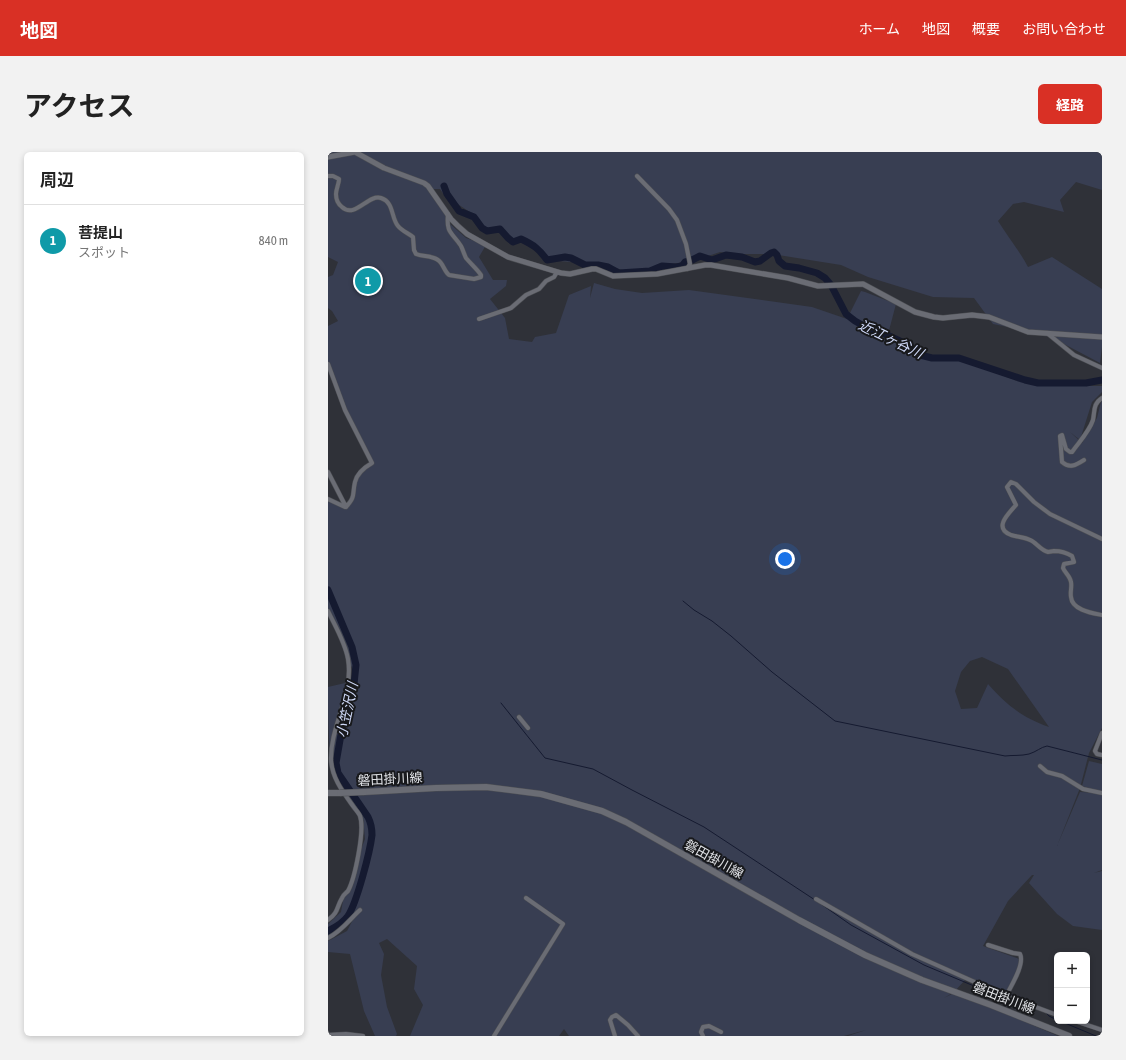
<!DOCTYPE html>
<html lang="ja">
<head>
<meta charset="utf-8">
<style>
  body { margin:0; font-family:"Asap Condensed","Noto Sans JP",sans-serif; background:#f2f2f2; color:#222 }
  .controls { position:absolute; right:12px; bottom:12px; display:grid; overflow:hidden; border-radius:6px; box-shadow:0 2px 6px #0003 }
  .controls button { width:36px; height:36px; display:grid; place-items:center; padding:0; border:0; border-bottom:1px solid #e0e0e0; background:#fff; color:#222; font:20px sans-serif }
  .you { position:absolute; left:457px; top:407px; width:14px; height:14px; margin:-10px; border:3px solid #fff; border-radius:50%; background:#1a73e8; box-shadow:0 0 0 6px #1a73e833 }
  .badge { display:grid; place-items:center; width:26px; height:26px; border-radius:50%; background:#d93025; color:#fff; font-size:13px; font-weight:700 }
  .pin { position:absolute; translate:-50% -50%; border:2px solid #fff; box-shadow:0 1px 4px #0006 }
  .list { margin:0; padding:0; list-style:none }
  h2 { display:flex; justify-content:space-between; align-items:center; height:52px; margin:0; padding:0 16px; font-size:17px }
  h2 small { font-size:13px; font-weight:400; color:#767676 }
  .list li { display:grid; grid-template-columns:26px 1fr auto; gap:12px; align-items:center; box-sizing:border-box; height:72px; padding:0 16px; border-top:1px solid #e0e0e0 }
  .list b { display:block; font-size:15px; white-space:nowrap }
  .list p { margin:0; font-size:13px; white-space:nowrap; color:#767676 }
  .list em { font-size:13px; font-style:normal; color:#767676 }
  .map { position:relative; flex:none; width:774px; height:884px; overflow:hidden; border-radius:6px }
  header { display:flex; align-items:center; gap:24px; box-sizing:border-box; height:56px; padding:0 20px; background:#d93025; color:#fff }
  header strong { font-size:19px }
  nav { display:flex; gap:22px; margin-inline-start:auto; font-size:14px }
  .intro { display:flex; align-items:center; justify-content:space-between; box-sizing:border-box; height:96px; padding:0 24px }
  h1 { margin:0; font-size:28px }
  .button { padding:10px 18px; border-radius:6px; background:#d93025; color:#fff; font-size:14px; font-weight:700 }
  main { display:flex; gap:24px; padding:0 24px }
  aside { flex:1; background:#fff; border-radius:6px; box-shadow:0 2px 6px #0003 }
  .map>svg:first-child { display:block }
</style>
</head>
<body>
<header>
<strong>地図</strong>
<nav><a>ホーム</a><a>地図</a><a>概要</a><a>お問い合わせ</a></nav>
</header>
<div class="intro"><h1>アクセス</h1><a class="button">経路</a></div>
<main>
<aside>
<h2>周辺<small></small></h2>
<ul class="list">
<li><span class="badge" style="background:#0f9aa8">1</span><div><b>菩提山</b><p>スポット</p></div><em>840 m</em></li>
</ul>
</aside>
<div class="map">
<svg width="774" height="884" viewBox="0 0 774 884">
  <rect width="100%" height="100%" fill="#2f3138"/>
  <path fill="#383e52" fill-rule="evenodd" d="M0 0H774V38L748 30 732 48 736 60 696 50 685 52 670 69C680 85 691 98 700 115L724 105 774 137V195L772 211 719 183 665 172 646 146 605 145 540 125 513 113 444 102H410L392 100 377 105H360L361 108 350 111 329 113 320 117 294 118 279 113 219 108 203 89 185 90 172 77 156 80 145 62 117 44 112 37H102L119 61 121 71 138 86 158 93 151 105 165 128H179L178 134 162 147 177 166 181 187 204 190 207 185 228 181 241 143 263 134 262 146 266 131 287 137 314 141 361 138 484 155 519 167 533 139 537 140 568 152 559 186 596 207H626L639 210 689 229 747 234H774V240L764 250 752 288 742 280 754 291 769 266 773 250 774 249V576L761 601 752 636 729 694 752 640 774 641V718L766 721 774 719V778L745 774 729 762 701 731 706 723H704L680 749 655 794 694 808 680 840 638 827 626 840 616 846 628 840 730 884H520L538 878 516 884H241L236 877 231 884H82L95 853 86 837 89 814 59 787 51 791 56 802 53 823 59 855 69 882 68 884H47L36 859 22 802 0 800V789L19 779 30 758 0 787V772L13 760 16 743 22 733 28 711 37 687 35 666 12 629 29 641C22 635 13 630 7 624 0 613 0 553 0 535L17 531 27 524 17 497 0 462V347L18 355 25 346 29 325 44 311 17 258 0 212V174L10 169 4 159 0 156V125L5 123 10 110 0 105ZM122 75 144 112 143 114 124 84ZM654 505 680 517 721 575C693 565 679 553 660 532L649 556 633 557 627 539 633 520 642 509Z
    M761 609 774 612V640L754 634Z"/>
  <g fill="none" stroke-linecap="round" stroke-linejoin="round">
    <path stroke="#151a30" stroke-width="1" d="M355 449 366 458 384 469 403 484 444 520 507 569 677 604C685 603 693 604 701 602 708 600 713 595 719 594L774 608
      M173 551 217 606 265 617 304 638 376 675 487 748
      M493 752 523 773 596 813 665 842H669
      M680 842 695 846 712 855
      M718 861 721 864 729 868
      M732 869 768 884"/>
    <path stroke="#151a30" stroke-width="7" d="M116 34 119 42 131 59 146 65 154 76 159 79 172 77 180 86 185 90 193 87C206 93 211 97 219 108L237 105 243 106 257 113H270L280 115 291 121 322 119 334 114 348 115 354 114 357 110 362 109 372 104 384 108 398 103 414 105 427 110 432 109 443 101 446 100 449 103 451 109 457 114 471 116 489 121 497 126 503 133 518 162 527 169 541 177 559 183 574 190 592 203 604 206H631L697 228 710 231H758L774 228
      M0 438 24 495 28 513 26 532 15 571 8 611 10 621 40 665C43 671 44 676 44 683 42 700 29 750 20 764 15 771 8 775 0 779"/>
    <defs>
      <path id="minor" d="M0 24H5L11 27C11 32 8 37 8 42 8 47 10 52 14 55 27 67 40 42 53 46 66 50 63 66 70 74 74 79 80 81 85 85L86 98 88 102C95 105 103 103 110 108 115 111 116 119 121 123L146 127 153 125V123C149 117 143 112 138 106 136 102 135 98 133 94 124 80 118 82 120 62
        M309 24 341 57 349 68 358 92 362 112 359 117
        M151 167 183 156 198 143 211 137 218 129 226 125 229 120
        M719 181 746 203 774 216
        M0 212 17 258 44 311C37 315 29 322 27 330 24 343 28 344 18 355
        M756 308C748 313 742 317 734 310L732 284 734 283 738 297 742 300H744C751 290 761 280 765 268 767 258 765 252 774 246
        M0 320 18 355
        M0 347 17 355
        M774 387 722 362 706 350 688 332 683 330 679 335 688 353C680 362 665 376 683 383 689 385 696 385 702 388 708 390 712 398 720 400 720 400 726 399 726 399 732 399 739 401 744 404L746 410 736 412 735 416C737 421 742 424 743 430 744 435 742 440 743 445 744 458 764 461 774 463
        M0 459C7 474 17 490 20 507 26 542 2 574 3 608 4 626 15 640 25 654 27 657 31 661 32 664 37 678 27 726 20 739 18 741 15 743 14 746 8 756 11 760 0 768
        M191 565 200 576
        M774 581 767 599 769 602 774 603
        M712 614 719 620 734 624 755 637 774 641
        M488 747 584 802 678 844 729 863
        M0 786C14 779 21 768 32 758
        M660 793 685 801 692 802C697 812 683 834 678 844
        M747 869 774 878
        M0 883 18 882 35 884
        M166 884 235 772 198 746
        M287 884 282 868 284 865 288 863 300 873 310 884
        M375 884 373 880 375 875 381 874 393 880"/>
      <path id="tertiary" d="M0 5 27 0 56 16 96 31 100 34 123 67 130 74 139 82 180 105 233 121 242 122 264 117H268L285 124 329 122 377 113H383L460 126 490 134 535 132 587 160 606 165 615 166 644 163 661 165 700 180 774 185"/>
      <path id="secondary" d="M36 640 108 636 158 635 213 642 274 659 298 670 471 768 537 803 594 828 663 853 741 884
        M0 641H12"/>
    </defs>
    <use href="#minor" stroke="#4c4e53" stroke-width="5"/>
    <use href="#tertiary" stroke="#4c4e53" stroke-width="6"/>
    <use href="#secondary" stroke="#4c4e53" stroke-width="7"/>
    <use href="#minor" stroke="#6a6c74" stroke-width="4"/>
    <use href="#tertiary" stroke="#6a6c74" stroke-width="5"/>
    <use href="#secondary" stroke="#6a6c74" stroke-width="6"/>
    <defs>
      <path id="secondary-bridge" d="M12 641 36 640"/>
    </defs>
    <use href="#secondary-bridge" stroke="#4c4e53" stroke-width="7" stroke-linecap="butt"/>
    <use href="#secondary-bridge" stroke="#6a6c74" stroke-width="6"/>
  </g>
  <g text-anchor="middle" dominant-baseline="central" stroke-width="4" stroke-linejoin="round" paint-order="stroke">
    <g font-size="13" fill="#e2e4e8" stroke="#18191c">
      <text transform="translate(62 627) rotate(-3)">磐田掛川線</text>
      <text transform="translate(386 707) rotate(29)">磐田掛川線</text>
      <text transform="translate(676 846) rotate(21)">磐田掛川線</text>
    </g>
    <g font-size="14" font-style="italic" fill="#cfd9f8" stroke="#18191c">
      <text transform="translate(563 187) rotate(26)">近江ヶ谷川</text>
      <text transform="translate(19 558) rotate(-78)">小笠沢川</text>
    </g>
  </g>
</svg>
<div class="controls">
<button>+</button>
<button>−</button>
</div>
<div class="you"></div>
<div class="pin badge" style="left:40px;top:129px;background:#0f9aa8">1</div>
</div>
</main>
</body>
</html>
